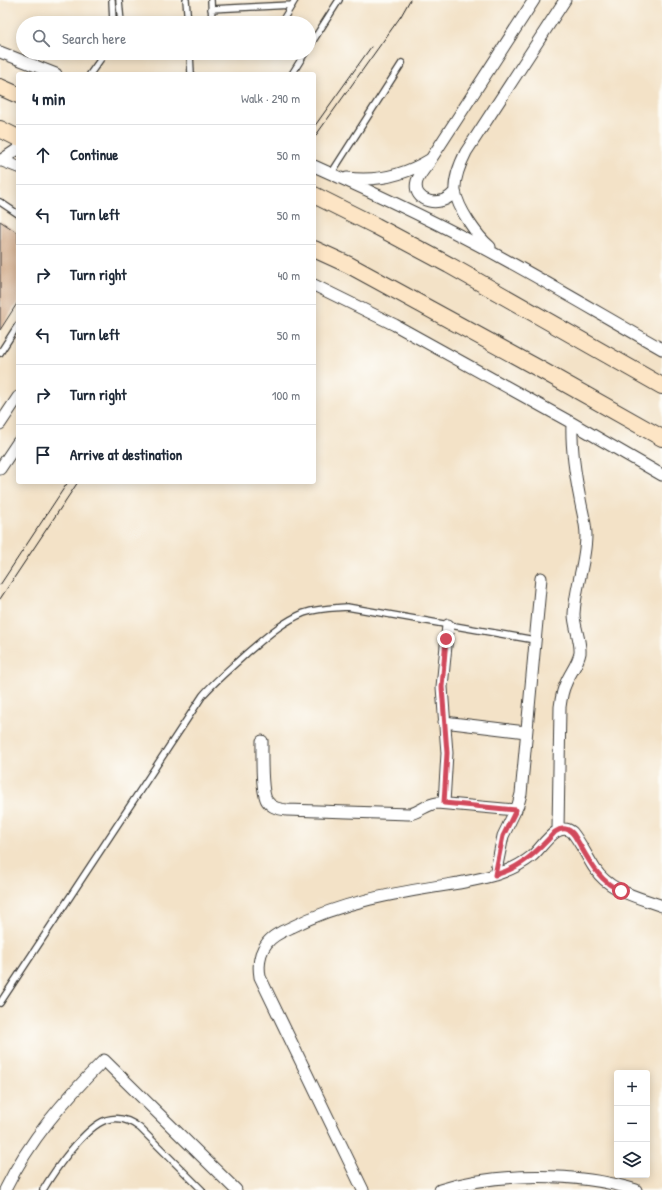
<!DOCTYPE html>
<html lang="en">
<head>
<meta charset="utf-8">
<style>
  body { margin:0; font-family:"Patrick Hand",sans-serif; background:#f6f6f7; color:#1f2937 }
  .controls { position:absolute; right:12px; bottom:12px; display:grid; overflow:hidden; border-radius:4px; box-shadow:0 2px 10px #0003 }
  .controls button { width:36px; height:36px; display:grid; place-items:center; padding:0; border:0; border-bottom:1px solid #e0e1e3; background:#fff; color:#1f2937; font:20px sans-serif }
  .stop { position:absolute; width:12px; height:12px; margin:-9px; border:3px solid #d1495b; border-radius:50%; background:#fff }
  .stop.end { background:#d1495b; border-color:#fff; box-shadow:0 1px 4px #0008 }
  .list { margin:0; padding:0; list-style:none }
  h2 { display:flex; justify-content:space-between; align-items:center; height:52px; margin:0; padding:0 16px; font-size:17px }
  h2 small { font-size:13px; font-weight:400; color:#747a83 }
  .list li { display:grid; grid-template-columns:26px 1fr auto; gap:12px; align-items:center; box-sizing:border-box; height:60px; padding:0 16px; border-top:1px solid #e0e1e3 }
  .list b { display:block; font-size:15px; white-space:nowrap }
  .list em { font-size:13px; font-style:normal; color:#747a83 }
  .icon { flex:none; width:22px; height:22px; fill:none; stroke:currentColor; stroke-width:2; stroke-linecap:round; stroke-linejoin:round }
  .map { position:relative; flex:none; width:662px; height:1190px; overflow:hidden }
  .search { position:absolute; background:#fff; box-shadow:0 2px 10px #0003; left:16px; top:16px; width:300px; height:44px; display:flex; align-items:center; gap:10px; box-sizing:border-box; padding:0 14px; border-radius:22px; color:#747a83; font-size:15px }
  .panel { position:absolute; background:#fff; box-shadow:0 2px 10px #0003; left:16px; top:72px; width:300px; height:412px; border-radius:4px }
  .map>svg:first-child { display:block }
</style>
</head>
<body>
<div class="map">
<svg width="662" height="1190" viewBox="0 0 662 1190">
  <rect width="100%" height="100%" fill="#fdfcf7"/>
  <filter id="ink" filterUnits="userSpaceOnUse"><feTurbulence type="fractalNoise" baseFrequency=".025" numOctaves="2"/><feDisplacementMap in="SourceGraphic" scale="8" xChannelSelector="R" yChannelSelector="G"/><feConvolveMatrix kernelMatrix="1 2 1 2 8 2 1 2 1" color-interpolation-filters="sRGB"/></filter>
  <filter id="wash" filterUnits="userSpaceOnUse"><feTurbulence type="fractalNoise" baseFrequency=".012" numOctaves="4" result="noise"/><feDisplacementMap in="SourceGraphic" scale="16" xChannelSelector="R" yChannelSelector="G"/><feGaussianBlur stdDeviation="0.9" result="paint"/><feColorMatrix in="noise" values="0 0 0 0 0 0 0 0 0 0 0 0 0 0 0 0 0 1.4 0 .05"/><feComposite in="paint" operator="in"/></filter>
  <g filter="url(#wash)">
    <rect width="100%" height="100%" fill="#f3e2c7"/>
    <g id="blocks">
      <path fill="#cea583" d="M0 221 18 233V302L0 330Z"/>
    </g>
  </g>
  <g filter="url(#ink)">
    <use href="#blocks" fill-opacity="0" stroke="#3c3a36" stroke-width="1"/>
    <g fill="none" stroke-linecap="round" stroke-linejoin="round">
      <defs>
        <path id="service" d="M112 0 113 23
          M119 0 121 23
          M186 0 188 23
          M211 0 212 23
          M211 9 292 5
          M281 23 295 0
          M309 47 339 0
          M190 53 191 74
          M90 74 105 53
          M292 74 305 53
          M331 174 402 63
          M0 202 18 214
          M0 353 18 325
          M0 1003 203 695C216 680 232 667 247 653 265 638 282 622 304 613 318 608 332 608 347 607L535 640
          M43 1190C54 1171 85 1127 106 1120 119 1116 130 1120 140 1128L202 1190"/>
        <path id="minor" d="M0 52 56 74
          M0 160 18 167
          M0 161 18 149
          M429 163C425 168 419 175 417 181 411 202 442 210 455 191
          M314 166C379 195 443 225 504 259 557 288 609 319 662 349
          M347 178C378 182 405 175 431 159L534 0
          M490 247C477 236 458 209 455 191 454 179 461 162 466 152L565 0
          M314 285 395 325 572 423 662 475
          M0 424 18 397
          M0 469 18 442
          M444 722 526 732
          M262 741C262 754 261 792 267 801 272 808 279 809 287 810L409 814C419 813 426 804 437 803L516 810
          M444 803 447 753 442 687 448 625
          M558 830 560 707C561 699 562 691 566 683 570 673 578 664 580 653 581 640 574 627 574 614 575 587 586 562 586 535 586 523 582 511 580 499 575 474 571 449 572 423
          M495 875 503 836 518 805 521 794 541 578
          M5 1190C30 1139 65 1099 104 1060L236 1190
          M363 1190 260 977C258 965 259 953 267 943 273 935 283 931 292 927 345 900 402 892 459 883 486 878 511 873 532 856 542 848 557 820 572 832 581 843 587 857 595 869 609 891 638 897 662 906
          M440 1190C498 1172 578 1172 636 1190"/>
        <path id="secondary" d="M0 87 18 95
          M0 129 18 138
          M314 195 376 226 449 265 662 386
          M314 249 349 265 536 367 662 438"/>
      </defs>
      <use href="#service" stroke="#3c3a36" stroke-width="8"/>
      <use href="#minor" stroke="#3c3a36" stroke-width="13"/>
      <use href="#secondary" stroke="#3c3a36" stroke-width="18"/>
      <use href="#service" stroke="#fff" stroke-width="5.5"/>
      <use href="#minor" stroke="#fff" stroke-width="11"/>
      <use href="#secondary" stroke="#fde5c5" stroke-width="16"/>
      <path stroke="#1c1c1c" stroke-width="1" d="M314 127 371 47
        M314 138 401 16 410 0
        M0 585 68 482
        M0 599 78 482"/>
    </g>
  </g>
  <g fill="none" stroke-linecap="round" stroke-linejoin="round" filter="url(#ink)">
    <path stroke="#d1495b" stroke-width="5" d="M446 639 442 687 447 753 444 803 516 810 503 836 495 875C521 868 538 851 555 832 562 827 569 828 574 835 587 856 597 881 621 891"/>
  </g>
</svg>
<div class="controls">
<button>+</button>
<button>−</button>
<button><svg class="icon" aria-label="layers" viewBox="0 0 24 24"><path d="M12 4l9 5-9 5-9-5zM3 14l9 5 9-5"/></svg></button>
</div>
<div class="stop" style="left:621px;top:891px"></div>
<div class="stop end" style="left:446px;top:639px"></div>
<div class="search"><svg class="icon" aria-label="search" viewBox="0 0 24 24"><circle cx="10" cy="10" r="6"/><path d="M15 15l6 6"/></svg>Search here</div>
<section class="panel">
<h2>4 min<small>Walk · 290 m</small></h2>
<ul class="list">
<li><svg class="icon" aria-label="ahead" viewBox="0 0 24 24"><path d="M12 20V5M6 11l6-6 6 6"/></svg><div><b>Continue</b></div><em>50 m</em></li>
<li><svg class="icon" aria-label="left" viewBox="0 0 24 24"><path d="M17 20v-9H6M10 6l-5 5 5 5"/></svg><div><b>Turn left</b></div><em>50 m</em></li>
<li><svg class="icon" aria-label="right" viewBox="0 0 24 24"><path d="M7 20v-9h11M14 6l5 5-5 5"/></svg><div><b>Turn right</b></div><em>40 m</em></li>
<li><svg class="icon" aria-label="left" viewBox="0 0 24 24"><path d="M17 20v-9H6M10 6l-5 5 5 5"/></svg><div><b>Turn left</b></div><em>50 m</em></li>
<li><svg class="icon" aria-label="right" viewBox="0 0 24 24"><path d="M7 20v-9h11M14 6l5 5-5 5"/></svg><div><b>Turn right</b></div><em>100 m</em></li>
<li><svg class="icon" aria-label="arrive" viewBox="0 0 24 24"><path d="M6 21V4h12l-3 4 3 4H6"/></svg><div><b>Arrive at destination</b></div></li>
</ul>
</section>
</div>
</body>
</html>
